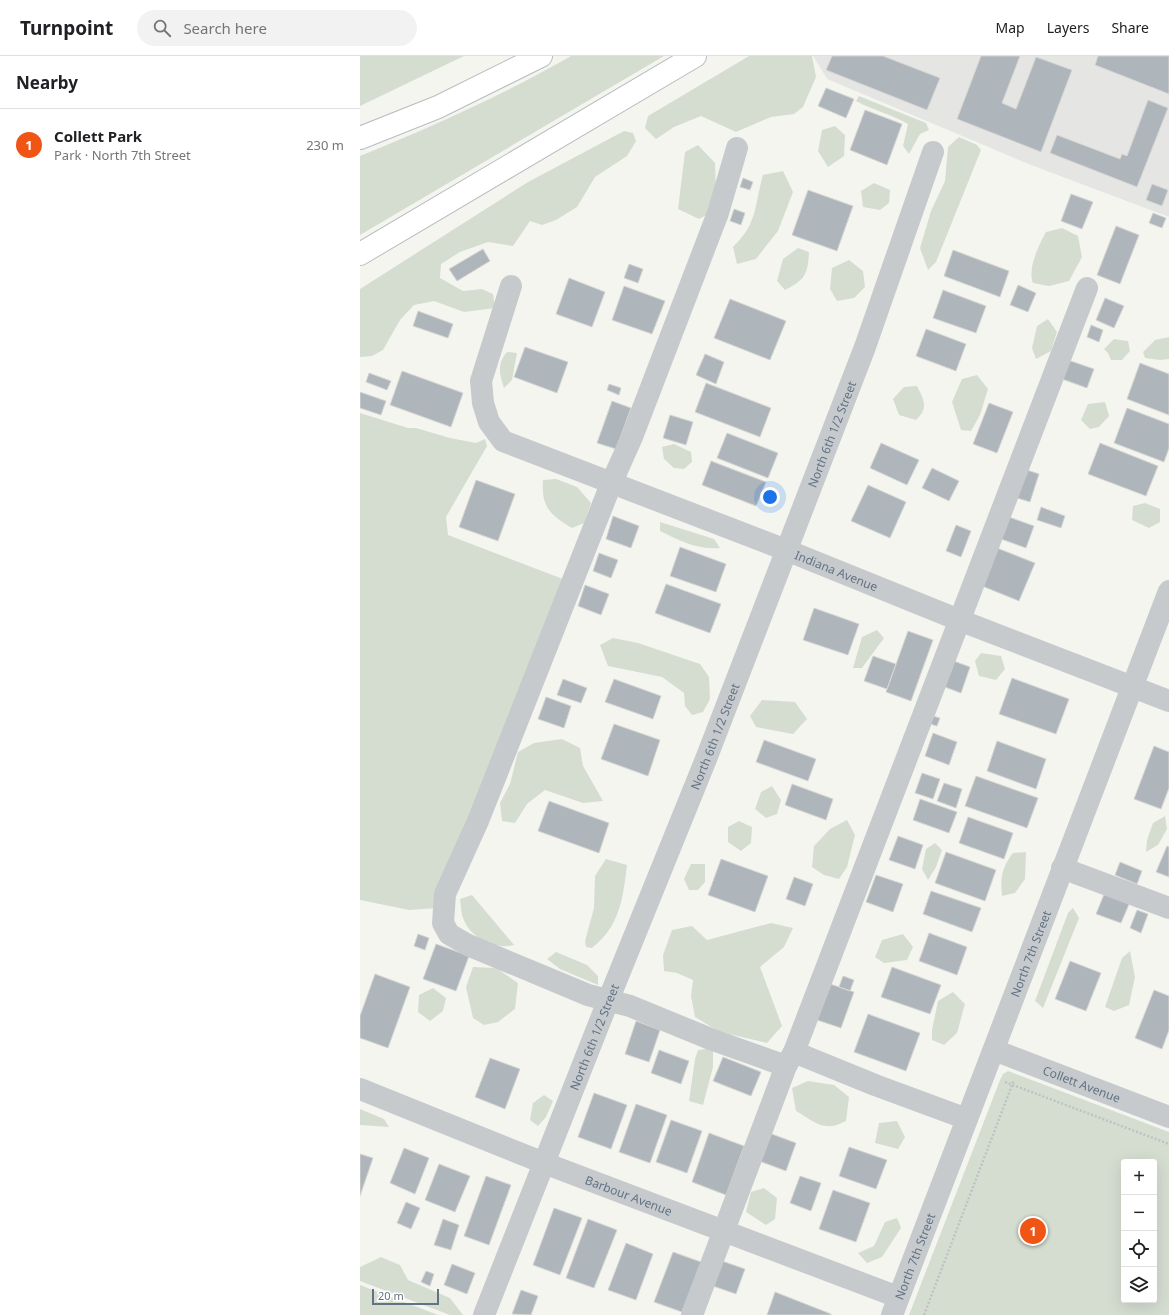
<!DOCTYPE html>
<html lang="en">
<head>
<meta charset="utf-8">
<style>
  body { margin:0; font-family:"Noto Sans",sans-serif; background:#f2f2f2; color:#202124 }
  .controls { position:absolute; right:12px; bottom:12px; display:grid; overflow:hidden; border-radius:4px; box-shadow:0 4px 16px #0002 }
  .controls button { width:36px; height:36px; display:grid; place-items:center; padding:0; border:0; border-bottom:1px solid #e0e0e0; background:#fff; color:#202124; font:20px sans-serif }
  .scale { position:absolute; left:12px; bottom:10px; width:67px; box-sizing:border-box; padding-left:4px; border:2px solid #617284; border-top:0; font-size:11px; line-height:14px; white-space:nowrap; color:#617284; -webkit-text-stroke:3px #fff; paint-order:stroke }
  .you { position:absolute; left:410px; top:441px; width:14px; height:14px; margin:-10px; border:3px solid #fff; border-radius:50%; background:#1a73e8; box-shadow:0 0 0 6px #1a73e833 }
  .badge { display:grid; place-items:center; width:26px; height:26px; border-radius:50%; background:#f05515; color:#fff; font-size:13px; font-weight:700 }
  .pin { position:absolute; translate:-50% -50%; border:2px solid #fff; box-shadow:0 1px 4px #0006 }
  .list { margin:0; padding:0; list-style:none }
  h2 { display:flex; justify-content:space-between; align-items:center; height:52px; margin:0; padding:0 16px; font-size:17px }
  h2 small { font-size:13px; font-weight:400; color:#757577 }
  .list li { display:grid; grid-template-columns:26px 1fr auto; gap:12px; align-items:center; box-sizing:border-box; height:72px; padding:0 16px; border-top:1px solid #e0e0e0 }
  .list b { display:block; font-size:15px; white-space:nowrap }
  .list p { margin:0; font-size:13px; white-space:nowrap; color:#757577 }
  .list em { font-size:13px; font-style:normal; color:#757577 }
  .icon { flex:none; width:22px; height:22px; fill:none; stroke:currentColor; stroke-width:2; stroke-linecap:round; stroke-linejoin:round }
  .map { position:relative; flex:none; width:809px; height:1259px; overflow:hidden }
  header { display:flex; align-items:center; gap:24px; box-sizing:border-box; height:56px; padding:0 20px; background:#fff; border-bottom:1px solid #e0e0e0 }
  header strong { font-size:19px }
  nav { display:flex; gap:22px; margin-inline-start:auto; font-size:14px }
  .search { width:280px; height:36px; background:#f2f2f2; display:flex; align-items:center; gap:10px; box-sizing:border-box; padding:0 14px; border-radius:22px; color:#757577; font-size:15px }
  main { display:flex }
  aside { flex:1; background:#fff }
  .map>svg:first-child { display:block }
</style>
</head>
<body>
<header>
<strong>Turnpoint</strong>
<div class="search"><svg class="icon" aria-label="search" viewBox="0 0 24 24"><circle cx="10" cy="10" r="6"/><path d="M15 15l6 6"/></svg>Search here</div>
<nav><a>Map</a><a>Layers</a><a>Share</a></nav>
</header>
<main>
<aside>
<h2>Nearby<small></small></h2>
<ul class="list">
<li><span class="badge">1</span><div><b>Collett Park</b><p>Park · North 7th Street</p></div><em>230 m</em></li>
</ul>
</aside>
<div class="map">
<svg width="809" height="1259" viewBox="0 0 809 1259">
  <rect width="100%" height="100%" fill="#f5f5f0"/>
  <path fill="#e5e6e4" d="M453 0H809V161L671 109 467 23Z"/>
  <path fill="#d5ddd1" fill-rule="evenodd" d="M0 0H104L0 50Z
    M211 0H304L0 179V100C72 71 143 39 211 0Z
    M389 0H452L456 21 443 51 434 58 411 61 376 76 341 60 314 71 296 83 285 72 288 60Z
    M499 40 566 67 569 74 560 78 549 98 543 90 548 68C531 58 512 54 496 45Z
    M475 70 485 79 484 100 468 111 458 95 462 74Z
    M264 75 273 77 276 85 267 100 235 121 217 151 196 164 182 169 170 165 153 190 128 186 100 196 81 208 80 222 103 235 122 233 133 238 135 252 104 256 74 245 54 249 40 264 23 294 12 300 0 301V233L168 126Z
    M599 81 617 89 621 94 576 206 568 214 560 192 571 155 585 125 588 91Z
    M338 89 355 107 356 135 352 156 339 163 318 153 325 96Z
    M423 115 433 136 418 175 396 203 377 208 373 191C398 167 394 150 403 119Z
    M514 127 530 134 529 147 520 154 503 151 501 135Z
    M702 172 718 180 722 201 709 225 689 230 673 227C667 214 679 188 686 176Z
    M438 192 449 196C448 218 445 224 425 234L417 225 423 203Z
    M489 204 503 215 505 231 494 242 477 245 470 233 472 212Z
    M688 263 697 276 691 295 676 303 672 292 677 270Z
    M809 281V303L800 304 785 302 783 296 795 284Z
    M754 283 768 285 770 295 762 304H751L748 297 744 293Z
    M147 296 157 297 152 324 144 332C139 317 137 308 147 296Z
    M617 319 628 333 620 359 611 375 601 374 592 346 602 323Z
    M557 330C564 344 569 352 556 364L539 359 533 343 544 331Z
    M745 346 749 360 739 371 730 373 721 364 728 348Z
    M0 357 48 372H56L90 382 116 387 125 383 127 390 86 461 88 479 208 525 77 852 49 854 0 844Z
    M314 388 331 396 332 406 324 413 314 412 304 403 302 391Z
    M196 423 217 431 231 447 224 467 212 472C190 459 181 451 183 424Z
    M785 447 800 453V466L789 472 772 464 773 450Z
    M300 466 354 483 360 492C338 494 320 485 300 475Z
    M517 574 524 582 502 612H493L502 581Z
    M253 582 278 587 340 608 349 621 350 643 343 656 332 659 325 650 324 637 302 621 248 610 240 589Z
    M621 597 641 600 645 613 636 624 619 620 615 605Z
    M402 644 435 646 447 663 433 678 396 671 390 660Z
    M202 683 220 692 223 710 243 745 223 747 185 734 167 748 155 767 142 765 140 747 150 728 158 696 174 687Z
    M412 730 421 744 417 758 406 762 395 753 401 736Z
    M805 760 807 773 798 789 786 796 787 784 793 767Z
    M487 764 495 779 487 811 479 823 464 819 452 811 454 790 470 773Z
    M379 765 392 771 391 787 381 795 368 786V771Z
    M575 787 582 794 576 811 568 824 562 813 566 793Z
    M666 796 665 823 655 837 642 840C640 822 642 811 653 797Z
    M246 803 267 809C263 842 260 870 232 892L226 891 225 885 234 852 235 820Z
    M331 808H345V826L338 834H329L324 823Z
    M112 839 154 889C134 894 110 882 103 862 101 857 101 849 100 843Z
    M713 852 719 862 683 952 675 945 708 857Z
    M411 867 433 872 424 891 400 911 422 970 407 987 360 976 335 961 331 940 333 924 317 917 304 915 303 899 312 874 332 870 347 884Z
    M543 878 553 891 547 904 524 907 515 901 522 884Z
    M770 895 775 921 769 949 754 955 745 951 762 902Z
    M196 896 227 909 238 920V929L200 913 187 903Z
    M113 911 136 912 158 927 155 953 138 966 124 969 113 962 106 931Z
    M73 932 86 942 83 955 70 965 58 956 59 939Z
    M593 936 605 948 597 977 584 989 572 984V974L578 945Z
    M353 992V1011L343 1049 329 1045 335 1003 338 994Z
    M648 1015 809 1076V1259H549L640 1024 643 1018ZM764 1106H794V1244H764Z
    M448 1025 474 1029 489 1041 486 1065C464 1077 455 1066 436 1055L432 1032Z
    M184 1039 193 1045 186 1061 178 1070 170 1064 173 1047Z
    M0 1053 24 1063 29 1071 0 1069Z
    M537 1065 545 1081 538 1093 515 1087 519 1067Z
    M404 1132 417 1142 415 1163 406 1169 386 1156 391 1136Z
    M537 1162 541 1172 522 1201 507 1207 498 1197 514 1190 525 1166Z
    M21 1201 40 1209 48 1224 90 1242 103 1259H90L0 1225V1211Z
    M0 1229 78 1259H0Z"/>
  <path fill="#aeb5bb" stroke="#d6d6d3" d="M472 0H523L580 22 567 54 466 14Z
    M621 0H660L642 47 656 53 676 1 712 14 681 96 597 63Z
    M738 0H809V38L735 9Z
    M466 32 494 43 486 62 458 50Z
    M788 44 808 52 777 131 690 97 697 79 760 103 762 98 767 100Z
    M505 54 542 68 527 109 490 94Z
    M383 122 393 126 390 134 380 131Z
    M792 128 808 134 802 150 786 144Z
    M448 134 493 150 477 195 432 179Z
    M711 138 733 146 722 173 701 165Z
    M374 153 385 157 381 169 370 165Z
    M793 157 806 162 802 172 789 167Z
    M756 170 779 179 760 228 737 219Z
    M123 193 130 205 97 225 89 213Z
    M593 194 649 215 640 241 584 220Z
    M269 208 283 213 278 227 264 222Z
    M209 222 245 236 232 271 196 258Z
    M658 229 676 237 668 256 650 249Z
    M264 230 305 245 292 278 252 264Z
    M583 234 626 250 616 277 573 262Z
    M745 242 764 250 754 272 736 264Z
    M370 243 426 265 410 304 354 282Z
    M58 255 93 268 88 282 53 270Z
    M731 269 743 274 739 286 727 281Z
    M566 273 606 288 596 315 556 300Z
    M165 291 208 306 197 337 154 321Z
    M345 298 364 306 356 328 336 319Z
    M708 304 734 313 727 332 702 323Z
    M780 307 809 318V359L767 343Z
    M42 315 103 337 91 371 30 349Z
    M9 317 31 325 27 334 6 326Z
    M346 327 411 352 400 381 335 356Z
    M249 328 261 332 259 339 247 334Z
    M0 336 26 345 21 359 0 352Z
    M252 345 271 352 256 393 237 387Z
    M629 347 653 356 637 397 613 388Z
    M767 352 809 368V392L804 406 754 387Z
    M310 359 333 366 326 389 303 382Z
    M367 377 418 397 408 422 357 402Z
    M521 387 559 404 547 429 510 412Z
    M740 387 798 410 786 440 728 418Z
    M351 405 406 426 396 450 342 429Z
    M572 412 599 425 589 445 562 432Z
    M664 413 679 418 670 446 654 441Z
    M116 424 155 438 138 485 99 471Z
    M508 429 546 446 530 482 491 465Z
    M681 451 705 460 701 472 677 464Z
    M253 460 279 470 271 492 246 483Z
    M649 461 674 470 666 492 641 483Z
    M596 469 611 475 601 501 586 495Z
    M320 491 366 508 356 536 310 520Z
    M637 492 675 507 659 545 622 530Z
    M239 497 258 504 251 522 233 515Z
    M306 528 361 548 350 577 295 557Z
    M225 529 249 538 241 559 218 550Z
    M454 552 499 568 488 599 443 584Z
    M548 575 573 584 551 645 526 636Z
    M513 600 536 608 527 633 504 625Z
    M591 604 610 611 601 637 582 630Z
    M652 622 709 643 696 678 639 658Z
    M203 623 227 632 221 647 197 639Z
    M254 623 301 640 293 663 245 646Z
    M186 641 211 650 204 672 178 663Z
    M573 660 580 662 577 670 570 668Z
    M254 668 300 684 288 720 241 703Z
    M573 677 597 686 589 709 565 700Z
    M404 684 456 703 448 725 396 706Z
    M637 685 686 703 676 733 627 715Z
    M794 690 809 696V732L801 753 774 743Z
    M562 717 580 723 573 743 555 737Z
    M616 720 678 742 667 772 605 750Z
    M584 727 602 733 596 752 577 745Z
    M432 728 473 743 466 764 425 749Z
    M560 743 597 756 589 777 553 764Z
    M189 745 249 767 239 797 178 775Z
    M608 761 653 777 644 803 599 787Z
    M538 780 563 789 555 813 529 804Z
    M807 790 809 791V821L796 816Z
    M586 796 636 814 625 845 575 827Z
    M361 803 408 820 395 856 348 839Z
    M760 806 782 815 777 828 755 819Z
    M516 819 543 828 533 856 506 846Z
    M434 821 453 828 445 850 426 843Z
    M571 835 621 852 612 876 563 858Z
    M745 836 770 846 761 867 736 858Z
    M777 854 788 858 781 877 770 872Z
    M569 877 607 891 597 919 559 905Z
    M58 878 69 882 65 894 54 890Z
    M76 888 109 900 96 935 63 923Z
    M710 905 741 917 726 955 695 943Z
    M532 911 581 929 570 958 521 941Z
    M15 918 50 931 28 992 0 982V960Z
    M483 920 494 924 490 935 479 931Z
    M470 928 494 936 481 972 457 964Z
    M794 934 809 940V974L802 993 775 982Z
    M508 958 560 977 546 1015 494 996Z
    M276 965 300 974 289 1006 265 998Z
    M299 994 329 1005 321 1028 291 1017Z
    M363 1001 401 1016 391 1040 353 1025Z
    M130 1002 160 1013 145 1053 115 1041Z
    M234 1037 267 1049 251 1093 218 1081Z
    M276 1048 307 1059 290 1107 259 1096Z
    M311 1064 342 1075 327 1117 296 1106Z
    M349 1077 384 1090 366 1139 332 1126Z
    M409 1077 436 1087 426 1115 399 1105Z
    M489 1091 527 1104 516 1133 479 1120Z
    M44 1092 69 1102 55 1138 30 1127Z
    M0 1098 13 1102 0 1140Z
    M79 1108 110 1120 95 1156 65 1144Z
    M126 1120 151 1129 129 1189 104 1180Z
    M440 1120 461 1127 451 1155 430 1147Z
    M473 1134 510 1147 496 1186 459 1173Z
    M46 1146 60 1152 51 1173 37 1167Z
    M194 1152 222 1162 200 1219 173 1209Z
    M83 1163 99 1169 91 1194 74 1189Z
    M228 1163 257 1174 234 1232 206 1222Z
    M266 1187 293 1198 276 1244 248 1234Z
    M313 1196 341 1206 322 1256 294 1246Z
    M362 1205 385 1213 376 1238 353 1230Z
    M92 1208 115 1217 107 1238 84 1229Z
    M66 1215 74 1218 70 1230 61 1226Z
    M161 1234 178 1240 171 1259 152 1258Z
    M415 1236 471 1258V1259H407Z"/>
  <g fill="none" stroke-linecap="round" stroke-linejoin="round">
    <defs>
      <path id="major" d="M0 82 78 51 181 0
        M0 198 335 0"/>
    </defs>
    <use href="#major" stroke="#b9bcc0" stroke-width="24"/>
    <path stroke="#c0c1c3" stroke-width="2.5" stroke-dasharray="2 2" stroke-linecap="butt" d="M645 1026 809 1088
      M564 1259 654 1024"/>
    <g stroke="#c7cacd" stroke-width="22">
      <path d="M377 92 358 157 272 381 251 428 118 765 85 838 83 867 89 878 108 889 228 939 270 950 353 984 426 1010"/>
      <path id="s1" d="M151 230 121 325 123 347 129 366 143 385 426 494 599 564 809 645"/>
      <path d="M702 812 809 852"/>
      <path id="s2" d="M634 994 809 1061"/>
      <path d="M434 996 515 1029 607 1063"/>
      <path id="s3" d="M0 1033 184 1107 538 1241"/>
      <path id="s4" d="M124 1259 248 945 346 703 505 291 573 96"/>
      <path d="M332 1259 426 1010 434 996 727 232"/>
      <path id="s5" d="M532 1259 809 535"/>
    </g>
    <use href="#major" stroke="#fff" stroke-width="22"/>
  </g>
  <g text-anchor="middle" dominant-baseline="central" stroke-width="4" stroke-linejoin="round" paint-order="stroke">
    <g font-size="12" fill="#617284" stroke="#fff">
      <text stroke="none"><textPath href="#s4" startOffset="947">North 6th 1/2 Street</textPath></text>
      <text stroke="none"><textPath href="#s1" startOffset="523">Indiana Avenue</textPath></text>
      <text stroke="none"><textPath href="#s4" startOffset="623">North 6th 1/2 Street</textPath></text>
      <text stroke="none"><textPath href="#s5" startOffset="387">North 7th Street</textPath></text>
      <text stroke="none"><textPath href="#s4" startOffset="299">North 6th 1/2 Street</textPath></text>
      <text stroke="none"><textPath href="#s2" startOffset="94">Collett Avenue</textPath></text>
      <text stroke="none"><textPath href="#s3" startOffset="289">Barbour Avenue</textPath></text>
      <text stroke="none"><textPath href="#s5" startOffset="63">North 7th Street</textPath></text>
    </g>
  </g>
</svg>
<div class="controls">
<button>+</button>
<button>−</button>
<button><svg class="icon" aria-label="locate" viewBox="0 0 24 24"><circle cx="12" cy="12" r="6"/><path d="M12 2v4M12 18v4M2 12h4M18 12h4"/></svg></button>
<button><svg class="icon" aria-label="layers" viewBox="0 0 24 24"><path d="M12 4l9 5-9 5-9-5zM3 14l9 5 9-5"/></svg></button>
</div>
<div class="scale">20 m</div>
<div class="you"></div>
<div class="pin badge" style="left:673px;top:1175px">1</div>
</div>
</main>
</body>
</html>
